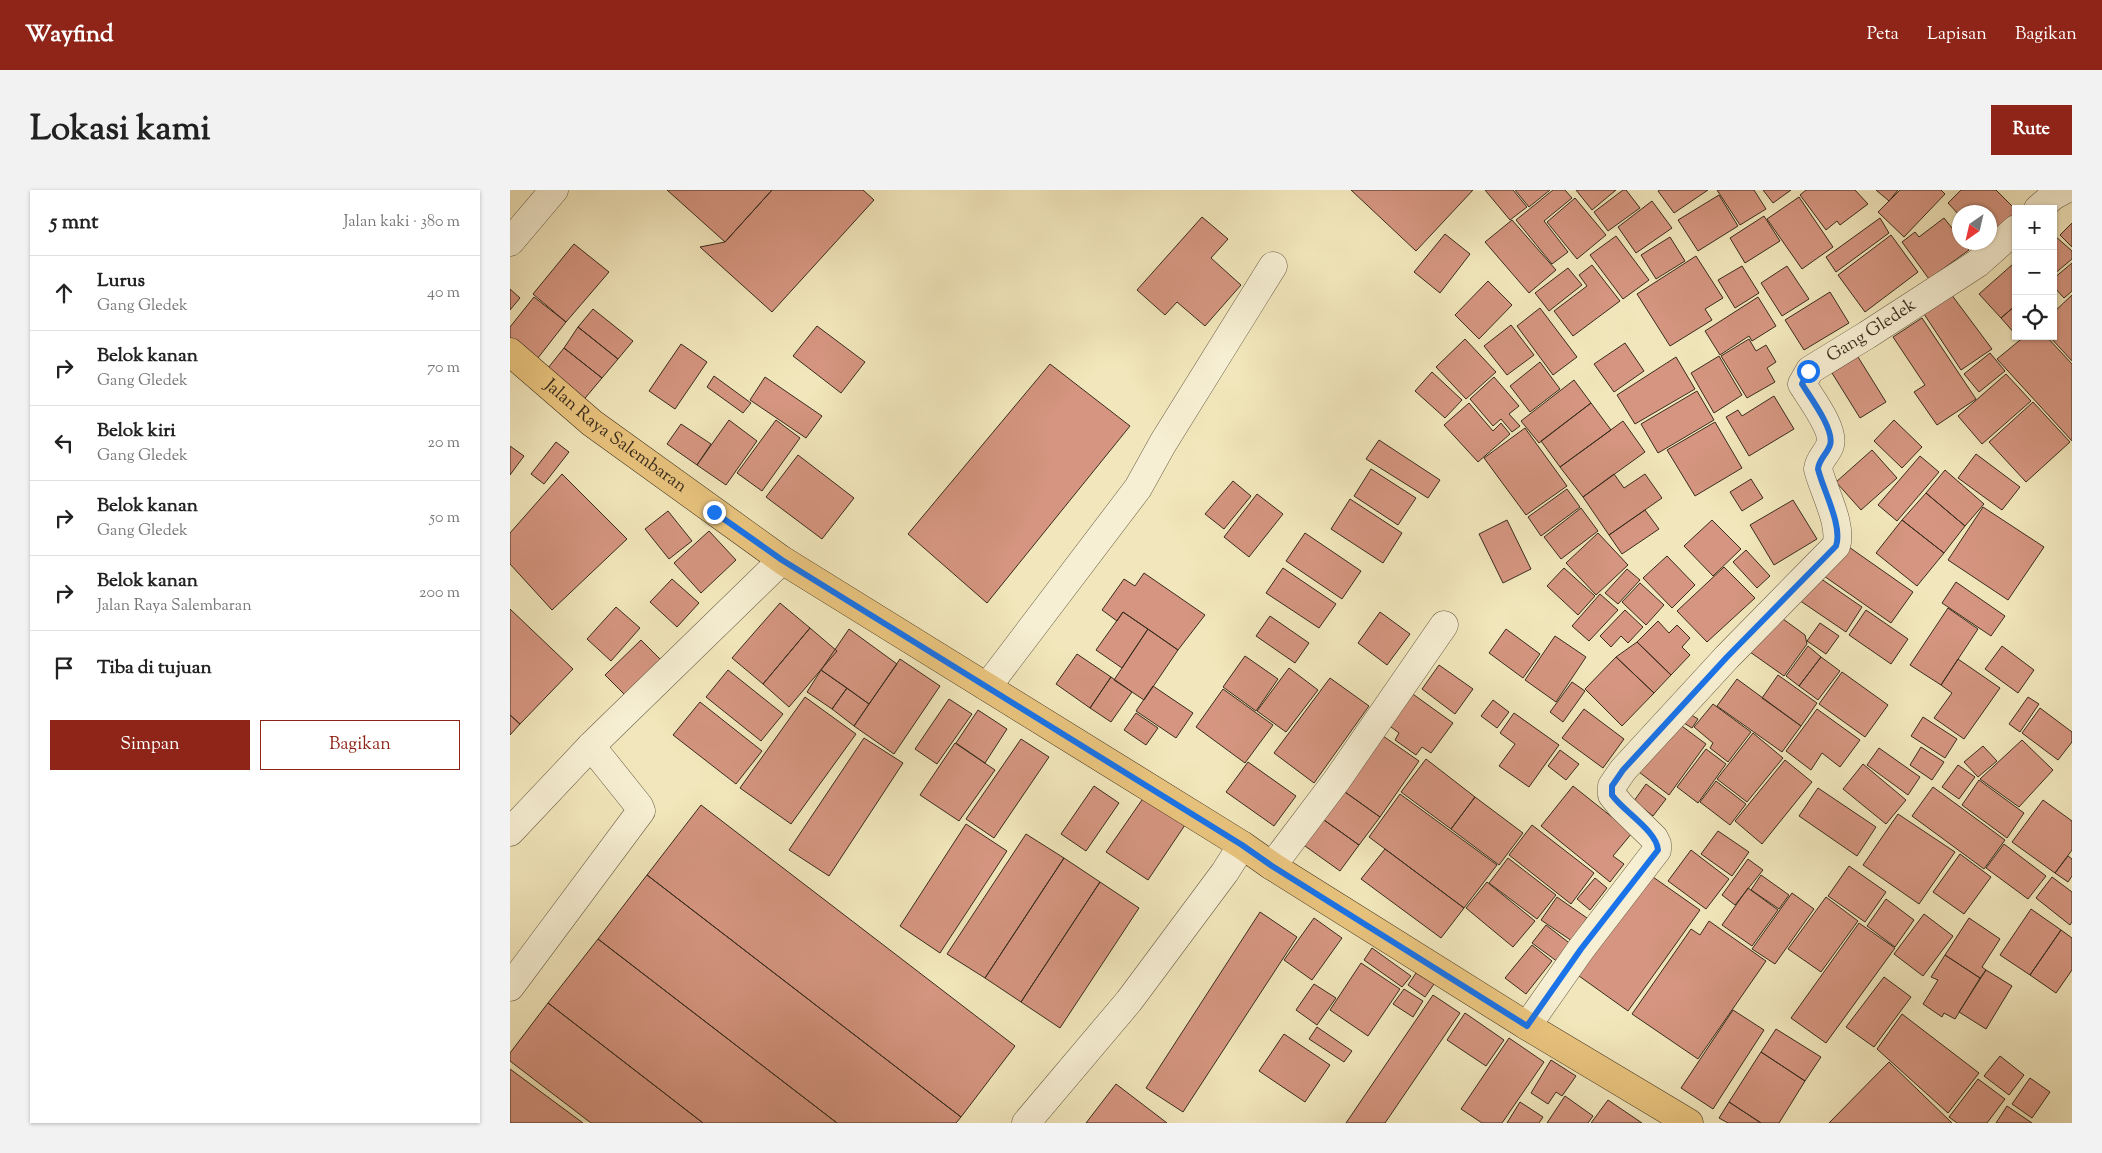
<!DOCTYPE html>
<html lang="id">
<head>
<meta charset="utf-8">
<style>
  body { margin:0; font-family:"Sorts Mill Goudy",serif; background:#f2f2f2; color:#222 }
  .controls { position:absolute; right:15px; top:15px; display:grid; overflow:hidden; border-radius:0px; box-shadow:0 1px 4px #0004 }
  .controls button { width:45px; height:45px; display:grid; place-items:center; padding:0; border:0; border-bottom:1px solid #e0e0e0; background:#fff; color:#222; font:25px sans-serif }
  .compass { position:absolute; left:1442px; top:15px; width:45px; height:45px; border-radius:50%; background:#fff; box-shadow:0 1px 4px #0004; rotate:214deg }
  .stop { position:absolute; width:15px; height:15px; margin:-11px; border:4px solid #1a73e8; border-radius:50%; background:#fff }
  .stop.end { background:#1a73e8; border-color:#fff; box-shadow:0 1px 5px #0008 }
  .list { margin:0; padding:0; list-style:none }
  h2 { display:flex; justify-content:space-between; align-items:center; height:65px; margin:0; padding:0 20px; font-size:21px }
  h2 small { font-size:16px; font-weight:400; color:#767676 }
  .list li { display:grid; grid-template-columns:32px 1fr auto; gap:15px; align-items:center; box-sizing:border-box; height:75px; padding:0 20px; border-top:1px solid #e0e0e0 }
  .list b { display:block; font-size:19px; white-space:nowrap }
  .list p { margin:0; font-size:16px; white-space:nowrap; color:#767676 }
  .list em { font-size:16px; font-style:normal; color:#767676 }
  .actions { display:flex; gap:10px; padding:15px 20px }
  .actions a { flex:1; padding:11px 0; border:1px solid #8f2418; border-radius:0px; text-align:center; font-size:18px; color:#8f2418 }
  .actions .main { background:#8f2418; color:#fff }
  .icon { flex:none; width:28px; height:28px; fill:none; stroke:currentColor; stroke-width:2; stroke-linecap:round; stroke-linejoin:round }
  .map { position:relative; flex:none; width:1562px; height:933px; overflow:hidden; border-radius:0px }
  header { display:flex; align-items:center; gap:30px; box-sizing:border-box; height:70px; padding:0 25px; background:#8f2418; color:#fff }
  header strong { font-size:24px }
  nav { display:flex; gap:28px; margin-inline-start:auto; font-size:18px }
  .intro { display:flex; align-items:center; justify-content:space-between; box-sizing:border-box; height:120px; padding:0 30px }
  h1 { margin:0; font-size:35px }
  .button { padding:12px 22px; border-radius:0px; background:#8f2418; color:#fff; font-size:18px; font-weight:700 }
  main { display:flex; gap:30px; padding:0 30px }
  aside { flex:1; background:#fff; border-radius:0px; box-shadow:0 1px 4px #0004 }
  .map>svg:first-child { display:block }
</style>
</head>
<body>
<header>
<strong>Wayfind</strong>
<nav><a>Peta</a><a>Lapisan</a><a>Bagikan</a></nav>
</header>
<div class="intro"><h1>Lokasi kami</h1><a class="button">Rute</a></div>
<main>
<aside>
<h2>5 mnt<small>Jalan kaki · 380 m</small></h2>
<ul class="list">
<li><svg class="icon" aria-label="ahead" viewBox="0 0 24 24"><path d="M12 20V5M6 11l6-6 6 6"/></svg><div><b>Lurus</b><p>Gang Gledek</p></div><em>40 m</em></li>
<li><svg class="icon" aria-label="right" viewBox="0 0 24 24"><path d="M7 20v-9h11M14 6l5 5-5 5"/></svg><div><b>Belok kanan</b><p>Gang Gledek</p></div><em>70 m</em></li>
<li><svg class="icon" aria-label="left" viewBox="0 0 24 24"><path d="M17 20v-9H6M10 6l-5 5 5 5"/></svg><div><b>Belok kiri</b><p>Gang Gledek</p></div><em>20 m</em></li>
<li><svg class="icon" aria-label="right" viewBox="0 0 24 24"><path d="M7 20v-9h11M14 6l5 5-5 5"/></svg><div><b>Belok kanan</b><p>Gang Gledek</p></div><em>50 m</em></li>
<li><svg class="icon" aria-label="right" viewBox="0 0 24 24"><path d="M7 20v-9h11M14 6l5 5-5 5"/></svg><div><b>Belok kanan</b><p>Jalan Raya Salembaran</p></div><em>200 m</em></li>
<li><svg class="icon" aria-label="arrive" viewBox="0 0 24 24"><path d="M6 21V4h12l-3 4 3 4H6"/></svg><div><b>Tiba di tujuan</b></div></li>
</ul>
<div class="actions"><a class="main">Simpan</a><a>Bagikan</a></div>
</aside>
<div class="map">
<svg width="1562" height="933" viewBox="0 0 1562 933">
  <rect width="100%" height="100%" fill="#f2e7bc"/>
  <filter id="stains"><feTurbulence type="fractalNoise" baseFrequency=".004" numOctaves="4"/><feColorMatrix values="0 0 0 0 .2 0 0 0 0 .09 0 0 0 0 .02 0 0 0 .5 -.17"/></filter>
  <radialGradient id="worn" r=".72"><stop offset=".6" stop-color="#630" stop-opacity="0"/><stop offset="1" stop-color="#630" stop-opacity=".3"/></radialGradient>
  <path fill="#d59580" stroke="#3a2d1d" d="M157 0H262L215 52Z
    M262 0H353L364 10 262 122 190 57 215 52Z
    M841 0H963L906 61Z
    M975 0H1003L1017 17 1000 30Z
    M1005 0H1040L1019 17Z
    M1043 0H1055L1062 8 1034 31 1058 62 1042 74 1006 30Z
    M1066 0H1106L1082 20Z
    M1113 0H1116L1130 18 1098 41 1084 22Z
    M1150 0H1198L1164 23 1148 1Z
    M1207 0H1244L1256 19 1230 35Z
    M1253 0H1281L1263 13Z
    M1296 0H1345L1358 14 1330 35 1327 31 1316 40 1290 5Z
    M1366 0H1388L1379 11Z
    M1390 0H1431L1435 4 1394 47 1368 22Z
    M1451 0H1486L1506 20V30L1480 52V22H1450V26L1438 13Z
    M1209 5 1228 36 1188 61 1168 30Z
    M1289 7 1323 57 1292 79 1257 29Z
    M1065 8 1096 45 1067 69 1037 32Z
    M1142 11 1162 38 1126 63 1108 37Z
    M1254 26 1270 51 1235 73 1220 48Z
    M692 27 718 49 701 68 731 95 695 136 667 112 655 125 627 100Z
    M1370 28 1379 43 1326 82 1316 67Z
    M1434 28 1450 48V52H1453L1459 60 1419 89 1392 52 1405 42 1409 47Z
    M1002 30 1046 80 1019 103 975 52Z
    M1562 33V57L1550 45Z
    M935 44 960 64 930 103 904 82Z
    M1381 45 1408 82 1355 122 1328 85Z
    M1106 46 1139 90 1113 109 1080 65Z
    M1545 46 1562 61V69L1543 85V47Z
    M1160 47 1175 71 1146 89 1131 65Z
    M64 54 99 82 56 132 23 104Z
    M1186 66 1213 108 1195 119 1202 130 1160 156 1127 104Z
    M1562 73V101L1554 108 1543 96V89Z
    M1503 74 1506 76V115L1491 128 1469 104Z
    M1082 75 1110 111 1063 146 1044 121 1077 96 1069 85Z
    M1232 76 1249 103 1225 118 1208 90Z
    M1277 76 1299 109 1272 126 1251 93Z
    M1058 78 1072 95 1039 121 1025 103Z
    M978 91 1002 115 969 149 945 125Z
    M0 99 10 108 0 120Z
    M1320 102 1339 133 1294 160 1275 130Z
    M1441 104 1482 159 1451 180 1414 124Z
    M1562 105V171L1539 146H1543V123Z
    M24 107 56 132 24 173 0 153V137Z
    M1248 107 1266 136 1242 151 1239 146 1210 165 1195 141Z
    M1506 115V145L1491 128Z
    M1030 118 1067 167 1043 185 1007 136Z
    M83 119 123 151 108 169 68 137Z
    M1412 128 1466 209 1427 235 1404 202 1415 195 1383 147Z
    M1001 135 1024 165 997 185 974 156Z
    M307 136 355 172 331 203 283 166Z
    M68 137 108 169 92 188 54 158Z
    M1515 146H1536L1562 174V251L1487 169Z
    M955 149 986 182 956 209 926 177Z
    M1239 149 1246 161 1256 155 1266 172 1257 178 1265 192 1237 208 1211 166Z
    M1115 153 1134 181 1104 202 1084 174Z
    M171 154 197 172 165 219 139 201Z
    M54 158 92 188 71 213 34 183Z
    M1480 163 1495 181 1469 202 1454 184Z
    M1209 166 1232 205 1204 223 1181 183Z
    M1166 167 1185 199 1125 234 1107 205Z
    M1348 167 1376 212 1350 228 1322 183Z
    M1030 172 1050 199 1020 222 1000 196Z
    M540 174 620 236 477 413 398 344Z
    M922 182 952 210 935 228 905 201Z
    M1496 184 1521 211 1472 254 1448 226Z
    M204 186 241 213 233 223 197 197Z
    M255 187 312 226 296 248 240 210Z
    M984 187 1009 216 999 224 1010 236 1002 242 991 229 983 236 960 209Z
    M1064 190 1081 213 1029 253 1011 231Z
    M1187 201 1204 230 1148 263 1131 234Z
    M1264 206 1284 239 1239 266 1216 227 1228 220 1232 226Z
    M1523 212 1560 252 1516 292 1479 252Z
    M959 213 983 241 991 233 1000 244 968 272 934 235Z
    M1081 213 1101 240 1050 277 1031 251Z
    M219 230 247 251 216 295 187 275Z
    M266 230 290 248 252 301 227 283Z
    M1384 230 1412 257 1392 278 1364 251Z
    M1113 231 1135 262 1073 307 1050 277Z
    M1205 232 1232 278 1185 306 1157 260Z
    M171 234 201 254 187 275 157 254Z
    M1015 238 1057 296 1016 325 974 268Z
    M869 250 930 290 918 308 856 269Z
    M46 252 59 262 34 294 21 284Z
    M0 256 14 266 0 285Z
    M1362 260 1387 288 1351 320 1326 292Z
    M1466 264 1510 297 1492 320 1448 288Z
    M288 265 344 308 312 349 256 307Z
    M1410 266 1429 282 1387 331 1368 315Z
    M861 279 906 308 888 335 844 306Z
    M1435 280 1474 314 1455 336 1416 303Z
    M52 284 117 349 42 420 0 374V343Z
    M1104 284 1114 298 1135 284 1152 308 1099 345 1073 307Z
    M1241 289 1253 308 1232 321 1220 302Z
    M723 291 741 306 714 339 695 324Z
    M1057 299 1070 317 1031 346 1018 327Z
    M1416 303 1455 336 1434 363 1392 330Z
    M747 304 773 324 739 367 714 347Z
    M840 309 892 343 873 373 821 339Z
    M1283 310 1307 349 1264 375 1240 335Z
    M1473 317 1534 357 1498 410 1438 370Z
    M1071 318 1088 341 1051 369 1034 347Z
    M1135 320 1149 339 1112 364 1099 345Z
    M158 321 182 351 159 369 135 339Z
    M997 330 1021 379 993 393 969 344Z
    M1202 330 1231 359 1203 386 1174 356Z
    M1392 330 1434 363 1407 396 1366 363Z
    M199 341 226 370 191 403 164 373Z
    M795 343 851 381 832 409 776 371Z
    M1088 343 1118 375 1086 405 1056 373Z
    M1336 355 1403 402 1381 433 1314 386Z
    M1236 360 1260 386 1247 398 1223 372Z
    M1157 366 1185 395 1162 418 1133 388Z
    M1214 377 1245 408 1197 452 1167 421Z
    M773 378 826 414 809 438 756 403Z
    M1054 378 1085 406 1068 425 1037 396Z
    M1117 379 1130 390 1108 414 1095 403Z
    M634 383 695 425 668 460 613 422 607 431 592 420 614 389 625 396Z
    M1304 384 1352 417 1336 442 1286 408Z
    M162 389 189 413 167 437 140 412Z
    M1446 392 1495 426 1481 446 1432 413Z
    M1130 393 1154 415 1136 435 1112 412Z
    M1090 404 1108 420 1079 451 1062 436Z
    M270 413 300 438 253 494 222 468Z
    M106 417 130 438 101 471 77 449Z
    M1438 418 1468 439 1431 495 1400 475Z
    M0 419 63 479 10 534 0 525Z
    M1115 420 1133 437 1118 453 1111 446 1101 457 1090 446Z
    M1356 420 1398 449 1381 474 1339 445Z
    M613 422 638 439 612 478 586 460Z
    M870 422 900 444 877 475 848 453Z
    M760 426 799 453 785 473 746 446Z
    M1269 426 1295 445 1297 454 1274 486 1240 462Z
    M1148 431 1159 443 1167 435 1180 448 1172 457 1180 465 1161 485 1127 452Z
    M1310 433 1329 446 1316 464 1297 451Z
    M300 438 327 461 279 517 253 494Z
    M339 439 387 474 359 514 311 480Z
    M638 439 668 460 634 510 604 490Z
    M996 439 1030 464 1013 488 979 463Z
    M1045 446 1076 467 1046 512 1015 490Z
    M131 450 151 470 115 505 95 485Z
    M1127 452 1161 485 1144 503 1106 467Z
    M1298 456 1311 467 1289 496 1276 486Z
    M1492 456 1524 480 1508 503 1475 479Z
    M567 464 601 487 580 518 546 494Z
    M735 466 768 489 746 521 713 497Z
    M1106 467 1144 503 1112 536 1075 499Z
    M1311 467 1330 481 1308 510 1289 496Z
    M390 469 430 496 384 564 344 536Z
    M1448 469 1490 498 1454 549 1424 528 1442 503 1431 495Z
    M929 475 963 499 945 524 912 499Z
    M779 478 808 500 776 542 747 521Z
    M218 480 273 524 251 551 196 507Z
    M311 480 337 498 322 519 297 502Z
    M1332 482 1378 515 1355 547 1309 514Z
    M1268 485 1307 513 1291 536 1252 508Z
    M601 487 622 502 601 532 580 518Z
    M820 488 859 516 804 593 764 563Z
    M1227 489 1291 536 1272 562 1207 516Z
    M1062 492 1075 501 1053 532 1040 522Z
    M643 496 683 523 666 548 626 521Z
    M337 498 359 514 344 536 322 519Z
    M713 499 763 535 735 573 686 537Z
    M900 502 943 533 921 563 912 557 906 565 885 550 889 543 877 534Z
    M295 507 346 544 281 634 230 598Z
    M1518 507 1529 514 1510 542 1499 534Z
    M439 509 462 524 427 574 405 559Z
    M983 510 999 522 987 538 971 526Z
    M190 512 252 561 226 594 163 545Z
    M1203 514 1241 542 1218 572 1200 558 1203 553 1184 537Z
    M1530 518 1562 542V552L1548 570 1512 543Z
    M1074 519 1114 549 1093 578 1052 548Z
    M1172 519 1188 529 1182 538 1166 528Z
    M1307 519 1350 550 1330 577 1312 563 1301 580 1276 561Z
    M468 520 497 539 475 573 446 553Z
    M626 523 648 538 636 555 614 540Z
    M1004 523 1049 555 1019 597 989 576 1005 554 990 543Z
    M0 525 10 534 0 545Z
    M1413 527 1447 549 1435 568 1401 546Z
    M1165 531 1196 554 1159 605 1129 582Z
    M1243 543 1273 568 1237 612 1207 589Z
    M873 546 909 571 870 627 828 597Z
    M354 548 393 573 319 686 279 660Z
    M511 549 539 567 484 648 456 629Z
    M1512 550 1543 580 1509 617 1470 589Z
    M445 553 485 580 449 631 410 605Z
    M1473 556 1487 571 1468 587 1454 572Z
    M1411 557 1434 572 1422 590 1400 575Z
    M1369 558 1410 587 1398 605 1357 575Z
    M1196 559 1216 574 1188 613 1167 597Z
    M1050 560 1069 574 1056 590 1038 576Z
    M916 569 965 607 941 639 891 602Z
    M1275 570 1302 592 1252 654 1225 631Z
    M738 572 786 606 764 636 716 602Z
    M1353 574 1396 610 1376 634 1333 599Z
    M1448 575 1465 587 1449 609 1432 597Z
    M1469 590 1514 623 1497 648 1452 615Z
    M1206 591 1236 614 1220 635 1190 612Z
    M1136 594 1156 609 1143 626 1124 611Z
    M584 596 609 613 576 661 551 644Z
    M1063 596 1122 643 1103 666 1114 674 1100 692 1031 636Z
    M828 597 870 627 849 655 807 625Z
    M1423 597 1495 650 1474 679 1402 626Z
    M1308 598 1366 637 1347 666 1289 626Z
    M890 604 987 675 954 718 859 647Z
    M634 607 675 635 638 690 596 662Z
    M965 607 1013 643 989 675 941 639Z
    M1533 610 1562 631V660L1545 683 1502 652Z
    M191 615 505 856 451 927 137 685Z
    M1388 624 1445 662 1409 714 1353 675Z
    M807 625 849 655 830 681 788 651Z
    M456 634 497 661 430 763 390 736Z
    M1022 635 1084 683 1061 714 999 665Z
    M1208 641 1239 662 1222 686 1191 664Z
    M516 644 554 668 475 788 437 764Z
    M1494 654 1536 686 1518 709 1476 678Z
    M875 659 954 718 931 748 851 689Z
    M1181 660 1219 689 1196 719 1158 691Z
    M1450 664 1481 687 1454 724 1423 702Z
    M1558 666 1562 669V686L1558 692 1545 683Z
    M554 668 590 692 511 812 475 788Z
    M998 668 1046 705 1027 729 979 693Z
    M1238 669 1253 680 1225 715 1212 705Z
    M1339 676 1376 702 1355 732 1318 706Z
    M1133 680 1190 720 1118 821 1062 781Z
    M137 685 451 927 446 933H327L88 749Z
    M1251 685 1279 705 1269 719 1241 700Z
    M1542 687 1562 702V732L1560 735 1526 708Z
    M1085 688 1097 698 1080 720 1067 709Z
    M590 692 629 718 550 838 511 812Z
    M977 692 1025 731 1003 757 956 718Z
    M1238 698 1268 720 1242 756 1212 735Z
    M1282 703 1304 719 1265 774 1242 759Z
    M1047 707 1077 728 1062 751 1031 730Z
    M1316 707 1348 731 1311 782 1278 759Z
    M1376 709 1404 730 1385 757 1357 736Z
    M1521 719 1551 740 1520 785 1490 765Z
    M750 722 787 747 673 922 636 898Z
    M1414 724 1443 746 1413 786 1384 764Z
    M804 728 832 748 802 790 774 770Z
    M1459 728 1490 749 1472 777 1476 780 1470 788 1435 765Z
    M1199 731 1256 771 1188 869 1122 824 1181 739 1190 745Z
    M1349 733 1385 758 1316 853 1281 828Z
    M1036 735 1062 755 1048 772 1022 753Z
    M1551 740 1562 748V780L1546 803 1520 785Z
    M88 749 327 933H193L38 813Z
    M1022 755 1042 771 1016 804 995 788Z
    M862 758 901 786 892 797 854 770Z
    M1435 765 1470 788 1445 829 1434 823 1432 827 1413 814 1428 790 1421 787Z
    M851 773 890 799 858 846 820 820Z
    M1476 780 1502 796 1476 839 1449 822Z
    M906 783 924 794 915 807 898 795Z
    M1374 787 1401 807 1364 857 1336 837Z
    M804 794 826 808 807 835 786 820Z
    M894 799 913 811 903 827 883 814Z
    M923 805 950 823 875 933H836Z
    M38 813 193 933H81L0 871V863Z
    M1223 820 1254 840 1203 919 1171 898Z
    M955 823 994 850 976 876 937 850Z
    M1392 824 1469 883 1438 923 1367 859Z
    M807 837 842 861 834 872 799 849Z
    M1266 839 1311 867 1295 891 1251 862Z
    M774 844 820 875 795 912 749 881Z
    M999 848 1034 872 992 933H972L951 919Z
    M1251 862 1295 891 1269 933H1251L1219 912Z
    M1490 866 1514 885 1499 905 1474 886Z
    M1041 870 1066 886 1052 906 1046 902 1038 914 1021 903Z
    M1379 872 1442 933H1319Z
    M0 879 73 933H0Z
    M1520 888 1540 902 1522 928 1502 914Z
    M1468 889 1495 909 1477 933H1447L1439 927Z
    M606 894 657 933H576Z
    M1055 906 1083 926 1078 933H1037Z
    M1098 910 1132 933H1081Z
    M1010 912 1033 927 1029 933H997Z
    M1219 912 1251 933H1218L1209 928Z
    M1497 916 1522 933H1486Z"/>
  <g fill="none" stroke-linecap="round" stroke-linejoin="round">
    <defs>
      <g id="minor">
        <path d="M1528 19 1543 6 1554 0"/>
        <path d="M0 52 44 0"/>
        <path d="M477 497 628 298 653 253 763 76"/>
        <path d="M0 642 81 556 272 370"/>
        <path d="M762 676 827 590 934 435"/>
        <path d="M0 797 131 621 129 616 81 556"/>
        <path id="s1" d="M1017 836 1071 759 1147 660V654L1144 648 1111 616 1102 605V596L1113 580 1217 467 1326 356C1333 335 1313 300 1308 279 1309 269 1317 264 1320 255 1325 240 1300 207 1292 194L1300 180 1357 145 1468 73 1506 39"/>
        <path d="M516 933 619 811 715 682 732 655"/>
      </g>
      <g id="major">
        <path id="s2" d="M0 162 82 233 272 370 732 655 762 676 1017 836 1179 933"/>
      </g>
    </defs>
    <use href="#minor" stroke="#685c45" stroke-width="29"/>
    <use href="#major" stroke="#3a2d1d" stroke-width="29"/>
    <use href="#minor" stroke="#f7efd3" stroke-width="28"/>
    <use href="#major" stroke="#e9c47e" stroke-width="28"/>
  </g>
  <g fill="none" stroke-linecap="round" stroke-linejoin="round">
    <path stroke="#1a73e8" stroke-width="6" d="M204 322 272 370 732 655 762 676 1017 836 1071 759 1148 660C1147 641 1113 621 1102 605V596L1113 580 1217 467 1326 356C1333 336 1313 300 1308 279 1309 269 1317 264 1320 255 1325 240 1300 207 1292 194L1298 181"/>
  </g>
  <g text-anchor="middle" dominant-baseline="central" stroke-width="5" stroke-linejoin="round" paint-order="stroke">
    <g font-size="18" fill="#3a2d1d" stroke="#f7efd3">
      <text stroke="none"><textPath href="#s1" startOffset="894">Gang Gledek</textPath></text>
      <text stroke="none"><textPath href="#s2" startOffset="135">Jalan Raya Salembaran</textPath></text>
    </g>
  </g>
  <rect width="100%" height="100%" filter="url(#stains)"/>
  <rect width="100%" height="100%" fill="url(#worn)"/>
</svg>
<div class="controls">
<button>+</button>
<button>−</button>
<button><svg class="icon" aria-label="locate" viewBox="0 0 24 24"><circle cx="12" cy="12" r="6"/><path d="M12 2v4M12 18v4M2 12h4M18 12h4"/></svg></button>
</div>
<svg class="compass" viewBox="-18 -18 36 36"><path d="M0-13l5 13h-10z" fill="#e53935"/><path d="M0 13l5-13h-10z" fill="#767676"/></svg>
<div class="stop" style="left:1298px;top:181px"></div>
<div class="stop end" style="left:204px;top:322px"></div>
</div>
</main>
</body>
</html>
